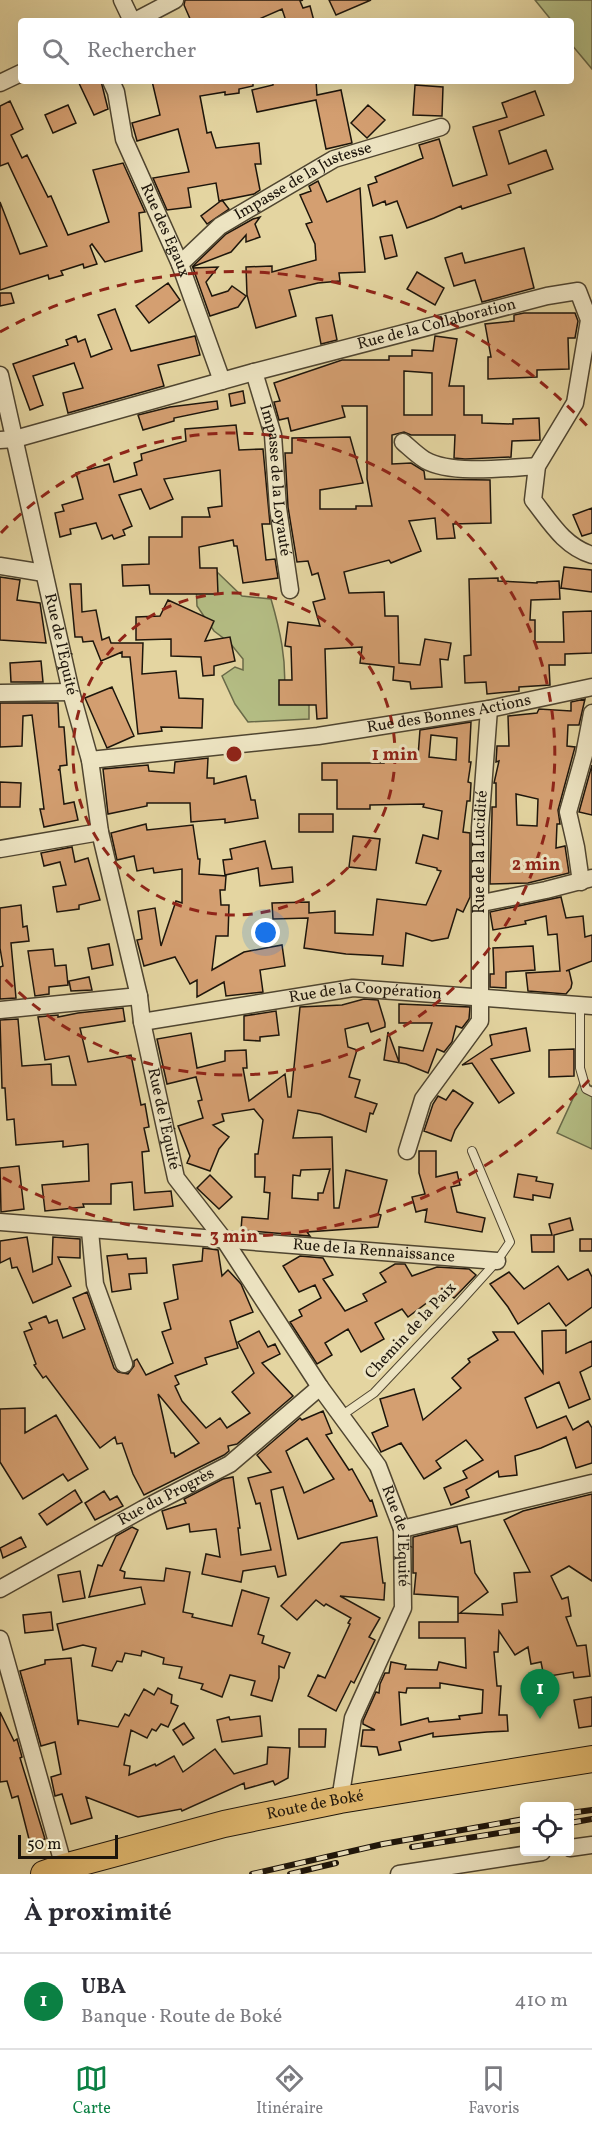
<!DOCTYPE html>
<html lang="fr">
<head>
<meta charset="utf-8">
<style>
  body { margin:0; font-family:Vollkorn,serif; background:#f2f2f3; color:#2b2b33 }
  .controls { position:absolute; right:18px; bottom:18px; display:grid; overflow:hidden; border-radius:6px; box-shadow:0 6px 24px #0002 }
  .controls button { width:54px; height:54px; display:grid; place-items:center; padding:0; border:0; border-bottom:2px solid #e1e1e2; background:#fff; color:#2b2b33; font:30px sans-serif }
  .scale { position:absolute; left:18px; bottom:15px; width:100px; box-sizing:border-box; padding-left:6px; border:3px solid #1d150b; border-top:0; font-size:16px; line-height:21px; white-space:nowrap; color:#1d150b; -webkit-text-stroke:4px #ede4c2; paint-order:stroke }
  .you { position:absolute; left:266px; top:933px; width:21px; height:21px; margin:-15px; border:4px solid #fff; border-radius:50%; background:#1a73e8; box-shadow:0 0 0 9px #1a73e833 }
  .badge { display:grid; place-items:center; width:39px; height:39px; border-radius:50%; background:#0b8043; color:#fff; font-size:20px; font-weight:700 }
  .pin { position:absolute; translate:-50% -50px; filter:drop-shadow(0 2px 3px #0008) }
  .pin::after { content:''; position:absolute; top:32px; width:21px; height:18px; background:inherit; clip-path:polygon(0 0,100% 0,50% 100%) }
  .list { margin:0; padding:0; list-style:none }
  h2 { display:flex; justify-content:space-between; align-items:center; height:78px; margin:0; padding:0 24px; font-size:26px }
  h2 small { font-size:20px; font-weight:400; color:#7c7c81 }
  .list li { display:grid; grid-template-columns:39px 1fr auto; gap:18px; align-items:center; box-sizing:border-box; height:96px; padding:0 24px; border-top:2px solid #e1e1e2 }
  .list b { display:block; font-size:22px; white-space:nowrap }
  .list p { margin:0; font-size:20px; white-space:nowrap; color:#7c7c81 }
  .list em { font-size:20px; font-style:normal; color:#7c7c81 }
  .icon { flex:none; width:33px; height:33px; fill:none; stroke:currentColor; stroke-width:2; stroke-linecap:round; stroke-linejoin:round }
  .map { position:relative; flex:none; width:592px; height:1874px; overflow:hidden }
  .search { position:absolute; background:#fff; box-shadow:0 6px 24px #0002; left:18px; right:18px; top:18px; height:66px; display:flex; align-items:center; gap:15px; box-sizing:border-box; padding:0 21px; border-radius:6px; color:#7c7c81; font-size:22px }
  .sheet { height:174px; background:#fff }
  nav { display:flex; justify-content:space-around; align-items:center; box-sizing:border-box; height:84px; border-top:2px solid #e1e1e2; background:#fff; font-size:16px; color:#7c7c81 }
  nav a { display:grid; justify-items:center; gap:3px }
  nav .on { color:#0b8043 }
  .map>svg:first-child { display:block }
</style>
</head>
<body>
<div class="map">
<svg width="592" height="1874" viewBox="0 0 592 1874">
  <rect width="100%" height="100%" fill="#e4d5a1"/>
  <filter id="stains"><feTurbulence type="fractalNoise" baseFrequency=".00333" numOctaves="4"/><feColorMatrix values="0 0 0 0 .2 0 0 0 0 .09 0 0 0 0 .02 0 0 0 .5 -.17"/></filter>
  <radialGradient id="worn" r=".72"><stop offset=".6" stop-color="#630" stop-opacity="0"/><stop offset="1" stop-color="#630" stop-opacity=".3"/></radialGradient>
  <path fill="#b4bd84" stroke="#686948" stroke-width="1.5" d="M535 0H592V69L571 44V21H552Z
    M216 571 242 596 271 599C280 630 287 661 284 693L309 705V719L248 722 235 704 222 676 235 667 243 670V659L230 643 214 631 197 606 196 585Z
    M581 1081 592 1086V1149L557 1133Z"/>
  <path fill="#d49f71" stroke="#1d150b" stroke-width="1.5" fill-rule="evenodd" d="M185 0H303L300 1 303 8 310 6 314 21H286L282 9 259 19 260 21H191L184 5Z
    M329 0H371L336 15Z
    M78 81H101L108 109 94 115Z
    M152 81H196V83L209 81H253V86L239 89V93L225 95V92L200 96 207 133 211 132 216 148 259 143 261 164H255L260 190 254 194 219 201 216 183 188 188 191 207 167 210 153 178 189 172 178 129 137 141 132 123 160 115Z
    M273 81H316L317 95 341 90 352 143 326 149 316 100 257 112 252 90 273 85Z
    M415 85 443 87 442 116 413 115Z
    M535 91 544 115 499 131 509 164 546 150 553 169 508 185 511 193 462 209 461 206 434 218 407 228 397 201 386 205 385 201 373 206 368 185 377 182 375 177 423 158 419 145 439 139 453 186 487 175 473 127 507 117 502 103Z
    M10 101 23 129 11 135 22 158 27 155 48 197 51 196 68 235 109 222 93 170 123 163 145 212 139 213 142 251 105 262 92 244 90 246 97 264 84 268 83 264 61 271 63 275 49 279 48 275 0 290V202L20 254 47 246 8 163 0 166V106Z
    M68 105 76 123 53 133 45 115Z
    M368 105 385 120 367 138 351 123Z
    M318 181 327 202 360 188 365 272 339 273 340 281 318 283 289 290 296 316 256 328 247 295 246 267 272 266V272L316 260 315 244 306 224 312 222 300 195 311 191 309 186Z
    M222 200 229 209 207 224 201 216Z
    M260 217 255 224 260 237 246 242V235L231 252 192 267 226 234 253 219Z
    M392 235 397 256 385 259 380 237Z
    M524 248 534 288 482 302 475 280 454 286 445 258 462 253 465 263Z
    M218 267 206 282 212 296 228 291 232 286 246 296 238 307 210 316 193 268Z
    M417 272 444 288 435 305 407 289Z
    M168 283 180 300 149 323 136 306Z
    M0 293H11L14 303 0 306Z
    M115 309 131 351 195 336 200 355 158 365 164 386 68 413 63 393 83 388 74 363 33 376 43 405 30 410 13 364 68 345 66 340 76 336 78 342 85 339 91 357 112 349 98 315Z
    M524 313H575L578 321 575 338H568L569 369 537 370V377L488 379V357H491L485 324 514 321V315Z
    M332 315 337 340 321 344 316 318Z
    M435 336 457 339 449 386H464V415H482V423L513 424V419L539 418 540 440 512 441 511 457 465 459 454 458 455 435H411L404 432 392 435V464L411 463 424 471 425 479 490 480 491 523 453 524 455 538 437 539 435 518 409 521 421 551 391 563 389 560 344 572 349 593 384 592 385 616H398L399 663 420 665 425 639 451 643 448 660 440 659 442 687 411 689 410 682 393 680 394 667 360 663 362 647 325 649 327 718 317 719 316 705H279V680H292L291 647 285 646 288 622 320 626 313 602 325 599 318 573 312 575 308 561 297 562 288 507 285 453H292V438L350 437 363 483 320 490V509H356V506H372L367 479V406H342L345 417 291 431 288 418 279 420 274 402 280 401 274 383 342 360H389V356H412V350L433 351ZM404 371 432 373V415H404Z
    M243 391 245 403 231 406 229 394Z
    M217 401 218 409 174 418V421L143 430 138 415 170 407Z
    M236 425 239 450 263 449 270 524H262L266 560 275 559 278 578 243 583 237 546H234L233 540 199 547 200 568H217L218 594H150L149 585 123 586 122 565 149 564V537H182V517H210L208 508 222 506 220 470 164 479 173 499 150 509 141 489 119 495 132 526 123 530 125 535 114 539 112 535 102 539 96 523 70 529 71 534 60 537 55 513 64 511 62 505 83 499 76 473 109 464 114 482 137 475 134 463 142 460 141 454 186 441 185 429Z
    M592 508V533L582 536 573 515Z
    M564 567 592 570V592L561 588Z
    M0 577 20 580 17 600 40 603 46 643 0 640Z
    M498 578V581L537 583V582L559 581 560 599 531 600 530 620H535V642H564L563 612 592 611V653L565 654V665H549L550 685 519 687V691L487 694 486 682 465 683 464 656 471 655 469 579Z
    M70 584H81L82 612 96 610 102 640 109 637 111 643H143L142 674 176 671 179 698 203 699 202 728 161 727 162 731 138 734 130 657H122V652L101 661 93 641 83 642 82 637H75Z
    M168 600 214 621 205 641 230 637 235 661 214 666V675L203 676 201 657 171 656V639L136 640V617L160 616Z
    M41 661 43 682H11L10 663Z
    M112 687 134 736 107 748 85 698Z
    M585 699 579 725H568L567 746 575 747 558 810 560 824H557L556 848 565 846 569 873 528 883 490 884 492 814V807H496V783H494L499 761 496 762 497 746H509L508 716 537 713 539 709 571 711V702ZM516 794 538 799 537 826 517 825Z
    M0 703H58L59 727H64L67 765 60 766V769L58 770H60L64 804 74 802 78 820 44 827 40 809H44L32 715 23 716 22 746 0 747Z
    M471 722 469 762H471L468 782 471 783 470 801H467L463 832 470 833V897L463 912 457 909 448 938 432 941 406 933 403 966 382 964 383 956 346 954 304 948 308 918 273 919 272 903 309 902V913L335 911V933L373 935 377 899 426 905 441 871 437 870V868L416 863 423 835 438 839 442 811 423 807 424 804 370 805V809H337V780H322V763H384V759L418 756 420 730ZM431 735 457 738 456 760 429 757Z
    M208 758 207 778H214V784L246 776 251 800H255L258 818 225 823V819L191 822 190 803H147V806L108 814 103 769 148 765 149 771 174 773 175 762Z
    M592 765V815L579 812Z
    M0 782 21 783 20 807H0Z
    M299 814H333V832H299Z
    M146 824 147 830 193 825 198 859H200L199 874 226 876 225 890H220L221 905H229L228 936H216L212 970 244 952 282 945 285 966 260 970 263 992 226 996 224 982 197 997V980L190 984 175 957 144 966 137 940 142 939 138 911 155 908 161 946 176 901 182 903V869L154 873 153 868 137 871 134 856 117 860 111 833Z
    M353 836 380 839 376 870 349 867Z
    M265 841 272 869 292 867 293 882 260 886 258 868 225 875 223 860 232 859 230 849Z
    M72 847 75 862 88 858 100 900 79 905V909L57 912 53 887 66 885 60 862 44 866 41 853Z
    M561 897 566 918 583 916 585 937 592 935V961L566 971 569 970 572 983 571 988 566 994 528 991 526 973 560 971 557 934 548 935 546 916 525 921 526 924 493 930 490 912Z
    M21 905 23 927 27 926 29 941 11 943 16 998 0 999V967L3 966 0 948V908Z
    M109 944 113 965 92 969 88 948Z
    M533 946 535 970 506 972V988L490 987V974H494L493 948Z
    M53 949 55 966 66 965 68 985 49 987V994L35 996 28 951Z
    M89 977 92 990 71 991 69 981Z
    M364 999 378 1000 385 1023V1027L371 1032 368 1023 345 1029 348 1047 357 1050 349 1077 360 1080 355 1097 377 1104 373 1114 370 1113 366 1132 320 1114 298 1110 293 1138 332 1137 334 1208H339L346 1170 387 1180 378 1214 381 1215 378 1227 307 1232 310 1236 241 1230 242 1217 268 1219 270 1193 264 1192 265 1177H255V1154H258L263 1120 254 1109 222 1114 224 1121 213 1125 229 1137 219 1149 210 1171 187 1163 190 1156 178 1126 203 1118 198 1101 202 1100 196 1077 167 1084 157 1039 191 1033 197 1068 225 1061V1051L246 1050 247 1068H243L249 1101 285 1074 288 1097H291L300 1007 342 1005ZM330 1169 323 1193H318V1200L292 1198 293 1175 300 1176 301 1170Z
    M399 1004 470 1007 469 1019 462 1028 456 1026 452 1042 444 1052 437 1049 428 1073 406 1064 384 1060 388 1032 399 1062V1047L423 1051 432 1023H399Z
    M123 1008 125 1021 80 1028 88 1062 131 1055 141 1105 145 1104 149 1127 144 1128 149 1151 142 1152 145 1193 171 1191 173 1206 134 1210 132 1182 111 1184V1204H83L84 1207 45 1211 42 1185 89 1181 88 1144 63 1147V1141L16 1145 14 1119 7 1120 5 1088H2L0 1020 18 1019 22 1066 51 1064 52 1085H76L69 1056 45 1060 38 1017 58 1015V1017L78 1013Z
    M276 1011 279 1035 260 1037V1041L244 1040V1016Z
    M526 1028 530 1051 491 1059 514 1093 499 1103 472 1063 462 1065 492 1045 490 1035Z
    M574 1049V1076L549 1077V1050Z
    M453 1090 473 1103 455 1130 451 1141 424 1131 433 1104 438 1096 446 1100Z
    M419 1151H436V1177L457 1172 460 1185 451 1187 457 1212 485 1218 482 1232 425 1222 427 1209 416 1212 412 1197 425 1194 419 1173Z
    M19 1166 24 1209 1 1212 0 1168Z
    M518 1174 537 1177 536 1181 553 1184 550 1198 533 1195V1200L514 1197Z
    M210 1175 232 1197 219 1209 197 1188Z
    M570 1218 573 1230 554 1235V1252H532L531 1235H552L549 1224Z
    M27 1237 33 1272 52 1264 53 1237 80 1239V1258L58 1257 71 1286 33 1303 17 1267 12 1268 10 1258 0 1263V1241Z
    M580 1239H592V1251H580Z
    M203 1248 218 1250 222 1276 228 1270 241 1284 253 1312 230 1321 238 1348 205 1358 207 1364 175 1376 179 1384 175 1386 182 1401 206 1428 220 1418 227 1428 250 1413 232 1392 254 1373 238 1342 259 1331 268 1347 275 1344 280 1354 262 1363 293 1396 237 1444 228 1446 229 1451 224 1455 144 1495 133 1474 122 1443 117 1444 115 1437 100 1448 46 1376 43 1378 34 1365 36 1364 24 1332 32 1329 29 1323 46 1316 49 1323 57 1320 63 1338 85 1329 73 1298 87 1292 114 1368 118 1372 128 1374 134 1366V1361L137 1359 146 1375 173 1363 162 1332 171 1329 164 1303 178 1299 173 1265 202 1261ZM158 1394 199 1443 175 1457 174 1453H171Z
    M127 1254 128 1259 146 1258 147 1273 129 1274 131 1289 112 1292 107 1256Z
    M300 1256 323 1258 333 1275 323 1279 345 1311 367 1301 363 1294 386 1282 380 1273 395 1264H405L412 1276 437 1267 469 1269 476 1275 454 1298 444 1290 408 1317 402 1309 375 1323 384 1339 361 1352 348 1329 325 1343 332 1355 317 1364 290 1322 302 1316 299 1310 321 1298 315 1285 299 1292 283 1266Z
    M558 1266 568 1280 588 1269 592 1277V1307L566 1326 549 1303 518 1324 508 1307 490 1284 509 1272 524 1289Z
    M566 1330V1353L592 1341V1366L580 1372 590 1399 569 1408 559 1382 525 1398 537 1428 566 1416 573 1430 588 1421 592 1428V1463L576 1468 566 1437 541 1448 515 1456 517 1475 499 1477 498 1471 466 1490 469 1497 451 1505 444 1488 467 1478 463 1471 483 1460 466 1440 436 1461 441 1468 424 1479 401 1443 381 1452 372 1433 388 1426 380 1399 414 1389 423 1420 461 1388 452 1378 470 1362 468 1359 498 1340 493 1332H514L543 1373 542 1331Z
    M25 1408V1433L56 1415 88 1469 68 1481 63 1474 23 1499 0 1462V1409Z
    M323 1411 332 1433 326 1435 349 1470 352 1469 370 1501 372 1500 377 1516 298 1539 283 1487 271 1490 286 1575 278 1577 275 1566 243 1571 241 1582 202 1574 206 1554 220 1557 216 1529 190 1532 189 1524 167 1529 162 1511 186 1503 184 1499 223 1479 233 1477 240 1528H238L241 1555 271 1550 260 1503 256 1504 248 1478 271 1472 257 1455 300 1418 302 1420ZM307 1438 334 1479 304 1493 286 1451Z
    M75 1490 82 1502 47 1525 39 1514Z
    M104 1491 110 1500 117 1496 123 1506 95 1520 85 1503Z
    M592 1494V1581L569 1566 551 1576 562 1599 568 1597 571 1616 566 1617 577 1646 586 1645 590 1676 574 1678 573 1672 544 1677 541 1662 531 1664 528 1647 515 1655 499 1631 498 1652H494L497 1686H501L499 1715H507L508 1731 487 1732 433 1737V1733L399 1742 401 1750 379 1755 377 1747 361 1746 363 1730H375L363 1724V1721L376 1692 379 1693 380 1684 385 1673H389L391 1662 406 1665 405 1669 437 1670 439 1662 466 1668 465 1638H419V1622H458V1597L414 1594 416 1573H413V1537L457 1526 461 1543 470 1541 475 1573 488 1592 460 1613 503 1615 502 1604 517 1602 514 1573 530 1572 504 1520 523 1511ZM440 1683 483 1690 482 1713 459 1716 460 1719 429 1722 428 1718 401 1725 399 1692 406 1693 407 1688H440Z
    M132 1527 138 1530 120 1570 125 1572 124 1578 164 1581 166 1568 190 1572 183 1612 193 1614 192 1617 232 1626 242 1590 269 1598 258 1634 264 1636 262 1643 290 1653 284 1668 279 1666V1678L272 1701 251 1695 255 1681 230 1675 222 1697 201 1689 203 1684 179 1678 182 1667 163 1664 164 1658 142 1651 141 1656 125 1653 122 1662 117 1661 112 1671 92 1666 96 1648 83 1645 63 1650 57 1624 145 1604 141 1587 89 1597 98 1565 102 1566 116 1536Z
    M21 1537 26 1547 3 1558 0 1548Z
    M377 1537 383 1583H385L384 1600 340 1596 380 1618 369 1637 375 1640 354 1683 351 1681 336 1711 308 1696 318 1675 325 1678 350 1624 348 1623 351 1618 326 1604 324 1606 316 1600 297 1620 281 1606 341 1543Z
    M80 1571 85 1598 63 1602 58 1575Z
    M51 1612 53 1630 25 1633 23 1615Z
    M71 1658 78 1725 79 1720 118 1727 125 1714 129 1716 144 1689 154 1695 158 1688 172 1695 171 1703 178 1706 168 1727 161 1724 156 1731 152 1729 147 1738 131 1730 124 1765 130 1766 129 1775 155 1764 156 1766 174 1756 183 1772 215 1749 234 1774 267 1764 268 1747 290 1748 288 1778 275 1785 273 1781 245 1789 244 1783 182 1811 181 1809 138 1817 86 1797 92 1818 71 1824 62 1794 55 1796 51 1777 61 1774 55 1742 41 1746 20 1671 45 1664V1660Z
    M592 1697V1726L579 1728 574 1700Z
    M0 1712 14 1741 17 1739 22 1757 20 1758 45 1839 30 1843 18 1796 12 1798 7 1781 0 1782Z
    M260 1716 262 1736 222 1742 217 1720 229 1717 230 1720Z
    M184 1723 194 1738 183 1745 173 1730Z
    M299 1729H326L325 1747H299Z"/>
  <g fill="none" stroke-linecap="round" stroke-linejoin="round">
    <defs>
      <path id="service" d="M580 1006V1068L586 1089 592 1092
        M341 1416 374 1393 459 1303 497 1261 510 1242 472 1151"/>
      <g id="minor">
        <path d="M122 0 132 21"/>
        <path d="M135 21 175 0"/>
        <path id="s1" d="M111 81 116 92 124 139 180 264 222 381"/>
        <path d="M0 83 21 73"/>
        <path id="s2" d="M180 264 220 226 334 159 441 127"/>
        <path id="s3" d="M254 372 273 435 278 508 290 590"/>
        <path id="s4" d="M0 375 71 692 90 760 100 832 139 996 142 1022 176 1178 225 1241 320 1387 378 1466 402 1529 403 1608 353 1718 340 1800"/>
        <path id="s5" d="M0 440 15 439 254 372 547 296 578 291 589 320 575 403 537 466 533 500C551 523 564 546 592 555"/>
        <path d="M403 442C410 448 417 455 425 460 451 475 507 468 537 466"/>
        <path d="M0 566 44 573"/>
        <path d="M0 693 71 692"/>
        <path id="s6" d="M90 760 318 736 489 709 592 687"/>
        <path d="M0 849 100 832"/>
        <path d="M581 882 576 847 568 812 584 755 592 713"/>
        <path d="M482 903 546 890 592 878"/>
        <path d="M0 1010 139 996"/>
        <path id="s7" d="M142 1022 353 988 592 1006"/>
        <path id="s8" d="M407 1151 423 1099 480 1021V828L489 709"/>
        <path id="s9" d="M0 1222 497 1261"/>
        <path d="M90 1231 95 1284 124 1364"/>
        <path d="M402 1529 592 1483"/>
        <path id="s10" d="M0 1589 143 1509 230 1464 320 1387"/>
        <path d="M0 1639 64 1867"/>
        <path d="M570 1848 592 1845"/>
        <path d="M399 1874 542 1852"/>
      </g>
      <g id="primary">
        <path id="s11" d="M44 1874 64 1867 224 1824 340 1800 592 1759"/>
      </g>
    </defs>
    <use href="#service" stroke="#4f4530" stroke-width="10"/>
    <use href="#minor" stroke="#4f4530" stroke-width="19"/>
    <use href="#primary" stroke="#1d150b" stroke-width="28"/>
    <use href="#service" stroke="#ede4c2" stroke-width="8"/>
    <use href="#minor" stroke="#ede4c2" stroke-width="16"/>
    <use href="#primary" stroke="#e2ba70" stroke-width="26"/>
    <defs>
      <path id="rail" d="M570 1813 592 1810
        M570 1823 592 1819
        M412 1847 524 1829
        M252 1874 383 1844 524 1819
        M290 1874 336 1863"/>
    </defs>
    <use href="#rail" stroke="#1d150b" stroke-width="6"/>
    <use href="#rail" stroke="#ede4c2" stroke-width="4" stroke-dasharray="11" stroke-linecap="butt"/>
  </g>
  <g fill="none" stroke="#8f2418" stroke-width="3" stroke-dasharray="10 8">
    <circle cx="234" cy="754" r="161"/>
    <path d="M1 533A321 321 0 1 1 1 975"/>
    <path d="M589 1080A482 482 0 0 1 0 1176M0 332A482 482 0 0 1 589 428"/>
  </g>
  <g text-anchor="middle" dominant-baseline="central" stroke-width="6" stroke-linejoin="round" paint-order="stroke">
    <g font-size="16" fill="#1d150b" stroke="#ede4c2">
      <text stroke="none"><textPath href="#s2" startOffset="150">Impasse de la Justesse</textPath></text>
      <text stroke="none"><textPath href="#s1" startOffset="160">Rue des Egaux</textPath></text>
      <text stroke="none"><textPath href="#s5" startOffset="452">Rue de la Collaboration</textPath></text>
      <text stroke="none"><textPath href="#s3" startOffset="111">Impasse de la Loyauté</textPath></text>
      <text stroke="none"><textPath href="#s4" startOffset="276">Rue de l'Équité</textPath></text>
      <text stroke="none"><textPath href="#s6" startOffset="362">Rue des Bonnes Actions</textPath></text>
      <text stroke="none"><textPath href="#s8" startOffset="320">Rue de la Lucidité</textPath></text>
      <text stroke="none"><textPath href="#s7" startOffset="226">Rue de la Coopération</textPath></text>
      <text stroke="none"><textPath href="#s4" startOffset="762">Rue de l'Équité</textPath></text>
      <text stroke="none"><textPath href="#s9" startOffset="375">Rue de la Rennaissance</textPath></text>
      <text transform="translate(411 1331) rotate(-47)">Chemin de la Paix</text>
      <text stroke="none"><textPath href="#s10" startOffset="190">Rue du Progrès</textPath></text>
      <text stroke="none"><textPath href="#s4" startOffset="1248">Rue de l'Équité</textPath></text>
      <text stroke="none"><textPath href="#s11" startOffset="280">Route de Boké</textPath></text>
    </g>
  </g>
  <circle cx="234" cy="754" r="9" fill="#8f2418" stroke="#ede4c2" stroke-width="3"/>
  <g font-size="18" text-anchor="middle" font-weight="bold" fill="#8f2418" stroke="#ede4c2" stroke-width="6" stroke-linejoin="round" paint-order="stroke">
    <text x="395" y="760">1 min</text>
    <text x="536" y="870">2 min</text>
    <text x="234" y="1242">3 min</text>
  </g>
  <rect width="100%" height="100%" filter="url(#stains)"/>
  <rect width="100%" height="100%" fill="url(#worn)"/>
</svg>
<div class="controls">
<button><svg class="icon" aria-label="locate" viewBox="0 0 24 24"><circle cx="12" cy="12" r="6"/><path d="M12 2v4M12 18v4M2 12h4M18 12h4"/></svg></button>
</div>
<div class="scale">50 m</div>
<div class="you"></div>
<div class="pin badge" style="left:540px;top:1719px">1</div>
<div class="search"><svg class="icon" aria-label="search" viewBox="0 0 24 24"><circle cx="10" cy="10" r="6"/><path d="M15 15l6 6"/></svg>Rechercher</div>
</div>
<section class="sheet">
<h2>À proximité<small></small></h2>
<ul class="list">
<li><span class="badge">1</span><div><b>UBA</b><p>Banque · Route de Boké</p></div><em>410 m</em></li>
</ul>
</section>
<nav>
<a class="on"><svg class="icon" aria-label="map" viewBox="0 0 24 24"><path d="M3 6l6-2 6 2 6-2v14l-6 2-6-2-6 2zM9 4v14M15 6v14"/></svg>Carte</a>
<a><svg class="icon" aria-label="directions" viewBox="0 0 24 24"><path d="M12 3l9 9-9 9-9-9zM9 14v-3h6M13 9l2 2-2 2"/></svg>Itinéraire</a>
<a><svg class="icon" aria-label="saved" viewBox="0 0 24 24"><path d="M7 4h10v16l-5-4-5 4z"/></svg>Favoris</a>
</nav>
</body>
</html>
